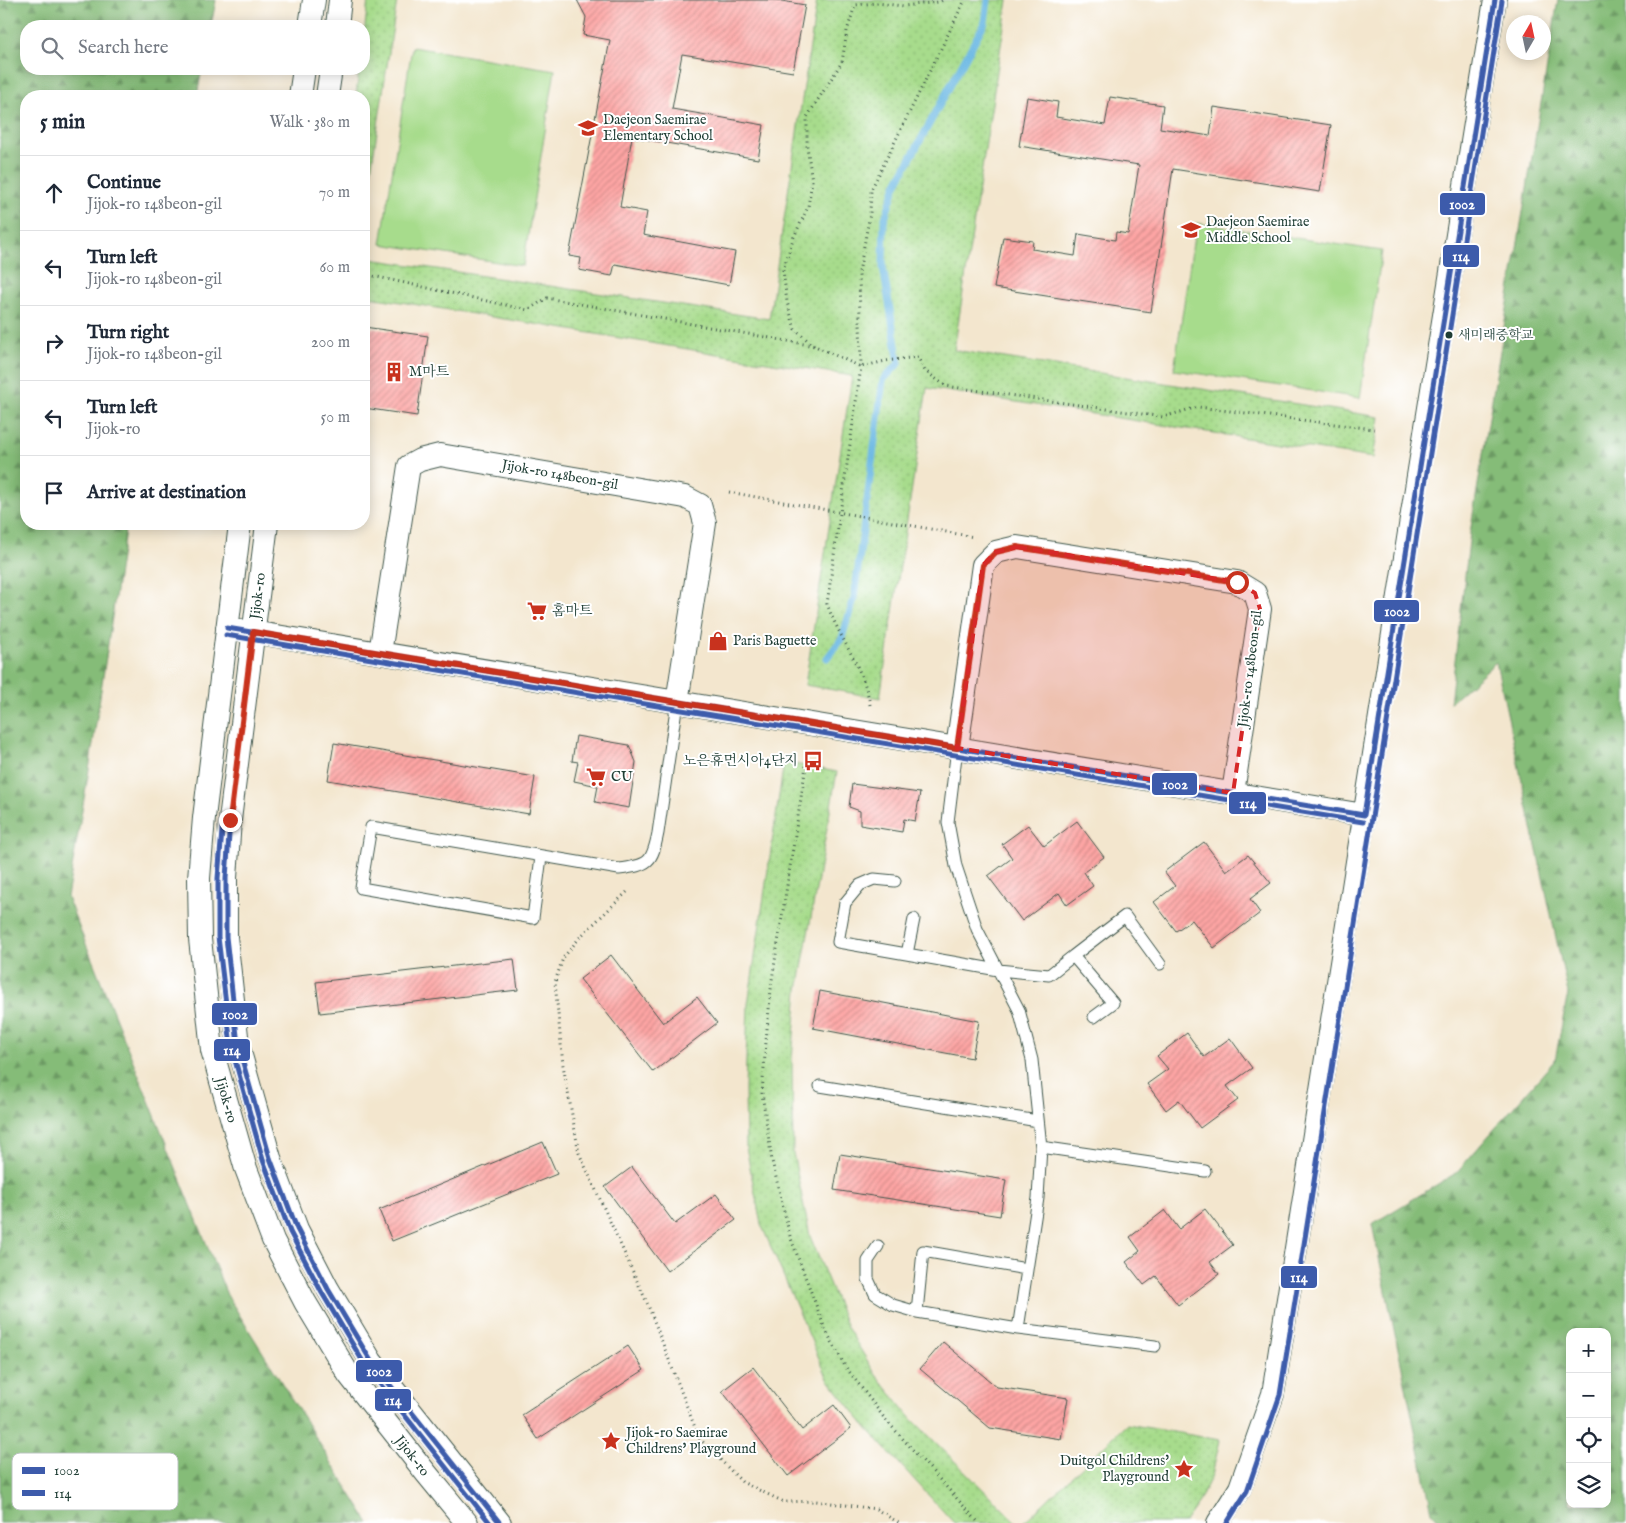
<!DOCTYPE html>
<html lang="en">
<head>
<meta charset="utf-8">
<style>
  body { margin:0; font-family:"IM FELL English","Noto Serif KR",serif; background:#f6f6f7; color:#1f2937 }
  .controls { position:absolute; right:15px; bottom:15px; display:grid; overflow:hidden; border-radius:10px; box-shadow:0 2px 12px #0003 }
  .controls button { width:45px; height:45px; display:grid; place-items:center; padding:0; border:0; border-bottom:1px solid #e0e1e3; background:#fff; color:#1f2937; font:25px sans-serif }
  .compass { position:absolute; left:1506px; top:15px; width:45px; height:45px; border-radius:50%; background:#fff; box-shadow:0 2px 12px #0003; rotate:9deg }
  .stop { position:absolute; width:15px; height:15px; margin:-11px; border:4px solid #c8321e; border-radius:50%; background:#fff }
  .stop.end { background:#c8321e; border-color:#fff; box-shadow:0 1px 5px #0008 }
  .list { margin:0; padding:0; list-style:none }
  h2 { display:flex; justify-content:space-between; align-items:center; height:65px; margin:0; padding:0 20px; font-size:21px }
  h2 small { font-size:16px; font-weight:400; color:#747a83 }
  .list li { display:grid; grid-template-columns:32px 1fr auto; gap:15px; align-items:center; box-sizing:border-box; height:75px; padding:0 20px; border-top:1px solid #e0e1e3 }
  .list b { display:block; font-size:19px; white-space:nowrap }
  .list p { margin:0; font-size:16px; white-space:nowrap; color:#747a83 }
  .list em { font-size:16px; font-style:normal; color:#747a83 }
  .icon { flex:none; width:28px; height:28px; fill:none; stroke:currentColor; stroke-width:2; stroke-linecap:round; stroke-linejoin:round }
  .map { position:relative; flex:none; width:1626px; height:1523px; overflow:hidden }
  .search { position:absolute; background:#fff; box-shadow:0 2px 12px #0003; left:20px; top:20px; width:350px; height:55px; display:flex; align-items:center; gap:12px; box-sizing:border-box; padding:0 18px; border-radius:20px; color:#747a83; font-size:19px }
  .panel { position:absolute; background:#fff; box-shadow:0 2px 12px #0003; left:20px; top:90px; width:350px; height:440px; border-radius:20px }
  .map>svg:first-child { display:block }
</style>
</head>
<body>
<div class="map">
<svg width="1626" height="1523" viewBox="0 0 1626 1523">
  <defs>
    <pattern id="green-dots" width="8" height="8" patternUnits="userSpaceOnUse" patternTransform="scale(1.25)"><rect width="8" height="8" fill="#a7dc8c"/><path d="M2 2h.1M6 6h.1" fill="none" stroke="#8fbe79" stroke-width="1.8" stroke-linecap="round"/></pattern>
    <pattern id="forest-firs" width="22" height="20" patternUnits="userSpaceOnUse" patternTransform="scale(1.25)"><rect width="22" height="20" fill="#85bc78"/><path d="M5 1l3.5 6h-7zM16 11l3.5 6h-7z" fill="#6c9a63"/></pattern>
    <pattern id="building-hatch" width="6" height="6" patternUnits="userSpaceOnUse" patternTransform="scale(1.25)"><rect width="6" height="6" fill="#fea5a4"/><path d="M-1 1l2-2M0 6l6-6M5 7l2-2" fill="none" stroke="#cd8886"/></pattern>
  </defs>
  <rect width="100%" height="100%" fill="#fff"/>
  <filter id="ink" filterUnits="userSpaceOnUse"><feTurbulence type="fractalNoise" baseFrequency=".02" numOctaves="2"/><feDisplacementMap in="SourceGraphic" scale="10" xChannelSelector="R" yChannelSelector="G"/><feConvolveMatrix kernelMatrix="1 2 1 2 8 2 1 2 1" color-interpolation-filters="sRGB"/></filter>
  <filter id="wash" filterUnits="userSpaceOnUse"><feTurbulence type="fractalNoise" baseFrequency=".0096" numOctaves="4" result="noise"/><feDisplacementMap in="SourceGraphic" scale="20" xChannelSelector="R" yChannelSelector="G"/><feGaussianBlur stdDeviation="1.12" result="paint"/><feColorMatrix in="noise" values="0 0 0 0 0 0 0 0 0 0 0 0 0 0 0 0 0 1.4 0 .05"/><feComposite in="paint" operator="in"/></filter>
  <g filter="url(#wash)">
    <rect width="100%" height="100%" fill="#f3e6ce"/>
    <path fill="url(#green-dots)" stroke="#638c60" d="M368 0H397L364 216V96H356L359 69H364V35Z
      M817 0H1008L954 350 1380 417 1373 458 927 388 880 698 805 685 852 376 364 296V258L769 319Z
      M784 762 837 772 798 990 792 1059 793 1153 810 1236 847 1327 876 1375 912 1419 1017 1523H954L865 1426 828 1379 761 1224 746 1147 745 1088 748 1004Z
      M1127 1424 1220 1440 1212 1475 1199 1502 1184 1523H1023Z"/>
    <path fill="url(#forest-firs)" stroke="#527c56" fill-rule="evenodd" d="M0 0H216L211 26H26V69H202L197 96H26V524H126L89 770 67 897 227 1295 369 1523H0Z
      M1558 0H1626V1523H1442L1432 1512 1372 1224 1456 1173 1555 1060 1568 993 1496 662 1450 703 1470 533ZM1570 1332H1607V1504H1570Z"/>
    <path fill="#a7dc8c" stroke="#638c60" d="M412 47 555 70 523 266 381 244Z
      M1196 223 1382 251 1360 398 1174 370Z"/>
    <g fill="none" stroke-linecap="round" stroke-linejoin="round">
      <path stroke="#69b7e3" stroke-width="7" d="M827 658 842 638 854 598 883 380 899 363 883 267 884 221 896 185 985 22 988 0"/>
    </g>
    <g id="blocks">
      <path fill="url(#building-hatch)" d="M577 0H776L805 5 793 72 682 54 672 109 764 125 758 159 632 137 620 207 647 212 643 235 735 252 729 285 615 264 612 276 579 270 581 258 569 256 610 40 583 35 586 17Z
        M1027 97 1058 102 1056 117 1105 125 1110 97 1163 105 1160 128 1210 136 1214 107 1331 125 1320 192 1173 169 1151 312 994 288 1003 237 1033 241 1032 249 1075 256 1078 234 1115 240 1116 232 1128 234 1139 165 1019 146Z
        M364 327 428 336 417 416 364 408Z
        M576 736 629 745 636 762 629 808 595 802 598 786 574 781 578 762 572 761Z
        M334 743 535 777 529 814 328 780Z
        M852 784 920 793 915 821 904 819 902 832 860 825V811L849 807Z
        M1077 821 1104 857 1084 872 1093 886 1067 905 1059 893 1022 921 988 876 1012 858 1002 844 1028 825 1044 846Z
        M1204 842 1226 871 1248 855 1271 883 1250 899 1260 913 1214 948 1192 920 1176 931 1154 902 1175 886 1164 872Z
        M611 955 663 1023 697 997 717 1023 653 1072 580 979Z
        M514 959 518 990 320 1013 316 982Z
        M820 991 979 1021 972 1058 813 1028Z
        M1187 1033 1204 1057 1230 1038 1252 1068 1227 1086 1238 1100 1200 1128 1179 1100 1166 1110 1147 1084 1168 1069 1157 1056Z
        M543 1142 557 1174 392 1241 379 1210Z
        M840 1154 1006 1180 1000 1216 834 1190Z
        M632 1167 675 1224 716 1194 736 1220 667 1271 605 1187Z
        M1205 1209 1233 1245 1210 1262 1219 1274 1178 1305 1156 1276 1144 1285 1126 1262 1140 1251 1130 1237 1165 1210 1179 1229Z
        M943 1342 997 1387 1068 1398 1061 1439 990 1428 920 1369Z
        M628 1346 644 1370 538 1439 522 1415Z
        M753 1367 802 1430 834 1405 851 1428 788 1476 722 1391Z"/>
    </g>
  </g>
  <g filter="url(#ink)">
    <use href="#blocks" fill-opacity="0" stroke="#3f564b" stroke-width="1"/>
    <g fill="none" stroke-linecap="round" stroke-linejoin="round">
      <defs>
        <path id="lane" d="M957 748 948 822 956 866 977 929 1019 1010 1032 1060 1041 1147 1038 1198 1018 1329
          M541 857 533 918 361 888 371 827 619 869C649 865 652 863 658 833L677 702
          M895 881 874 879 860 885 845 903 838 942 998 970 1049 975 1073 956
          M907 954 914 919
          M1094 1017 1113 1003 1073 956 1125 916 1160 964
          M820 1086 1038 1121
          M1041 1147 1205 1171
          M878 1246 868 1261V1279L875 1294 893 1305 917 1312
          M1026 1269 923 1251 917 1312 1018 1329 1155 1346"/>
        <path id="street" d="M310 26 314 0
          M337 26 340 0
          M300 96 304 69
          M327 96 331 69
          M240 524 204 818 199 878 200 939 212 1050 245 1166 273 1240 305 1302 349 1375 426 1473 467 1523
          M267 524 230 820 226 878V937L238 1045 270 1158 297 1229 328 1289 371 1361 500 1523
          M227 628 1364 815
          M380 653 409 466 420 460 440 455 685 497 700 505 705 523 677 702
          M957 748 983 565 996 552 1017 547 1237 582 1255 593 1260 609 1233 793
          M1218 1523 1240 1488 1273 1394 1413 507 1495 0"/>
      </defs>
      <use href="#lane" stroke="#3f564b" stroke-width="13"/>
      <use href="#street" stroke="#3f564b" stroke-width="24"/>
      <path stroke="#3f564b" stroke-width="3" stroke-dasharray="1 4" stroke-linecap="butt" d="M364 274 528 310 547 298 815 346 861 367 885 361 918 357 925 371 946 386 1163 417 1198 407 1374 429
        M814 346 795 329 787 302 783 270 793 239 808 207 812 181 807 146V117L842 62 847 31 855 5 876 3 904 6 939 2 943 0
        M729 492 974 537
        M870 705C864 668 839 638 827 604L861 367 859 272 870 214 871 190 965 0
        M806 766 772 980 767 1029 762 1093 772 1161 790 1236 825 1329 845 1366 885 1419 979 1523
        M627 892 581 936 563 958 555 982 563 1065 579 1153 648 1305 699 1438 742 1482 784 1502 816 1501 876 1509 899 1523"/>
      <use href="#lane" stroke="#fff" stroke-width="11"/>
      <use href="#street" stroke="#fff" stroke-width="22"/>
      <defs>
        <path id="bus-1" d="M227 628 1364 815
          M1364 815 1495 0
          M230 820 226 878V937L238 1045 270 1158 297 1229 328 1289 371 1361 500 1523"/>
        <path id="bus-2" d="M226 635 1363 822
          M223 819 218 878V937L231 1046 263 1160 290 1232 322 1293 365 1365 490 1523
          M1227 1523 1247 1491 1280 1395 1502 1"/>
      </defs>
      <use href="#bus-1" stroke="#fff" stroke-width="9"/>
      <use href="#bus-2" stroke="#fff" stroke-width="9"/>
      <use href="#bus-1" stroke="#3d5bab" stroke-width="5"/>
      <use href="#bus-2" stroke="#3d5bab" stroke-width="5"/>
    </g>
  </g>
  <g fill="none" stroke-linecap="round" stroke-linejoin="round" filter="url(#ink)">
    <path stroke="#c8321e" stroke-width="6" d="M230 820 253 632 957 748 983 565 996 552 1017 547 1237 582"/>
  </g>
  <path fill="#d62828" fill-opacity="0.2" stroke="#d62828" stroke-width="4" stroke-dasharray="10 6" stroke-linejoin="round" d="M1017 547 1237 582 1255 593 1260 609 1233 793 957 748 983 565 996 552Z"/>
  <defs>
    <symbol id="school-bare" viewBox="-9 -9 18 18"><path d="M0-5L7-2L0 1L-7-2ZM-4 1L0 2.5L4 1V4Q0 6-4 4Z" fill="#c8321e" stroke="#fff" stroke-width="2.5" paint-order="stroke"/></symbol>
    <symbol id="building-bare" viewBox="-9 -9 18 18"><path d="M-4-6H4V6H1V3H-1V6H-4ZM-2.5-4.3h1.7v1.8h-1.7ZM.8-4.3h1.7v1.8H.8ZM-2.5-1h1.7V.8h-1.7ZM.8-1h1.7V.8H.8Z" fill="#c8321e" stroke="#fff" stroke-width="2.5" paint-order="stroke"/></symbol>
    <symbol id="supermarket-bare" viewBox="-9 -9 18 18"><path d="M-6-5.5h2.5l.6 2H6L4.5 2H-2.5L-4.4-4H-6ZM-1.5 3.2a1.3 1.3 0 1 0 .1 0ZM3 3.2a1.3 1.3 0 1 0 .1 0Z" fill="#c8321e" stroke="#fff" stroke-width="2.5" paint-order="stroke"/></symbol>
    <symbol id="shop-bare" viewBox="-9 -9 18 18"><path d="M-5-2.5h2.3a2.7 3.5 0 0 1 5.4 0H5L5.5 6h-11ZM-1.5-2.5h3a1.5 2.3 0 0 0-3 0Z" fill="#c8321e" stroke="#fff" stroke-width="2.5" paint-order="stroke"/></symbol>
    <symbol id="bus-bare" viewBox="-9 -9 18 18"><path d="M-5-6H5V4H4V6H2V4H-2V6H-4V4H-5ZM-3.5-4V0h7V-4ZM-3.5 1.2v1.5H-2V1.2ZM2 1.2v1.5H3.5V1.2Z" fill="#c8321e" stroke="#fff" stroke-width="2.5" paint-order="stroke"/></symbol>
    <symbol id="sight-bare" viewBox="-9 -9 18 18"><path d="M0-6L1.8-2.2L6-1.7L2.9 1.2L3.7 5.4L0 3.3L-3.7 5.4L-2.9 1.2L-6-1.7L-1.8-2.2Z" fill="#c8321e" stroke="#fff" stroke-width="2.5" paint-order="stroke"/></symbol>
  </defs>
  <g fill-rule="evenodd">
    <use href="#school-bare" x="574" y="114" width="28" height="28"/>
    <use href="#school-bare" x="1177" y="216" width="28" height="28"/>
    <use href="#building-bare" x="380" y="358" width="28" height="28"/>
    <use href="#supermarket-bare" x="523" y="597" width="28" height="28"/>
    <use href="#shop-bare" x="704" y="627" width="28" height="28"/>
    <use href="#bus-bare" x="799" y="747" width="28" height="28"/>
    <use href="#supermarket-bare" x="582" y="763" width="28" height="28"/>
    <use href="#sight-bare" x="597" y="1427" width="28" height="28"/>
    <use href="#sight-bare" x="1170" y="1455" width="28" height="28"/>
  </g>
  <circle fill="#1f3d34" stroke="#fff" stroke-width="2" cx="1449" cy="335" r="4.5"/>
  <g text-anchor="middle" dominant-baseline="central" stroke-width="4" stroke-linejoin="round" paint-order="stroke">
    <g font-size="13" fill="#1f3d34" stroke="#fff" text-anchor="start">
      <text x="1458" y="335">새미래중학교</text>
    </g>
    <g font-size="14" fill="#1f3d34" stroke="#fff" text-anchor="start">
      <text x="603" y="120">Daejeon Saemirae<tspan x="603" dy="16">Elementary School</tspan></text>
      <text x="1206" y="222">Daejeon Saemirae<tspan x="1206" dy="16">Middle School</tspan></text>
      <text x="409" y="372">M마트</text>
      <text x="552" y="611">홈마트</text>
      <text x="733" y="641">Paris Baguette</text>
      <text x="798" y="761" text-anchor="end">노은휴먼시아4단지</text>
      <text x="611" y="777">CU</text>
      <text x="626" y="1433">Jijok-ro Saemirae<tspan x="626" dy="16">Childrens' Playground</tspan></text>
      <text x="1169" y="1461" text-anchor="end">Duitgol Childrens'<tspan x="1169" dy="16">Playground</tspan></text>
    </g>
    <g font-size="14" fill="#1f3d34" stroke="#fff">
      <text transform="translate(560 475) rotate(10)">Jijok-ro 148beon-gil</text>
      <text transform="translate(258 596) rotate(-83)">Jijok-ro</text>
      <text transform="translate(1250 669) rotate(-83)">Jijok-ro 148beon-gil</text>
      <text transform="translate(226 1100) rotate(74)">Jijok-ro</text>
      <text transform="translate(412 1456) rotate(52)">Jijok-ro</text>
    </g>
  </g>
  <rect x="12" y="1453" width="166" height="57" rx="8" fill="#fff" stroke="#bcc5c2" stroke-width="1"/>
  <rect x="22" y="1467" width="23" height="7" fill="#3d5bab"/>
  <rect x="22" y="1490" width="23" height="6" fill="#3d5bab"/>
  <g font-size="14" fill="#1f3d34">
    <text x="54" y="1475">1002</text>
    <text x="54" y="1498">114</text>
  </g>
  <g stroke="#fff" stroke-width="2">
    <rect x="1439" y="192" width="47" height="24" rx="5" fill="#3d5bab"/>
    <rect x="1442" y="244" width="38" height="24" rx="5" fill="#3d5bab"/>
    <rect x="1373" y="599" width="47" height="24" rx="5" fill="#3d5bab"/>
    <rect x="1151" y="772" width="47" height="24" rx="5" fill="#3d5bab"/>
    <rect x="1228" y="791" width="39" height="24" rx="5" fill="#3d5bab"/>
    <rect x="211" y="1002" width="47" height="24" rx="5" fill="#3d5bab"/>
    <rect x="213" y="1038" width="38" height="24" rx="5" fill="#3d5bab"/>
    <rect x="1280" y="1265" width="38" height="24" rx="5" fill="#3d5bab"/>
    <rect x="355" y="1359" width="48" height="24" rx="5" fill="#3d5bab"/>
    <rect x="374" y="1388" width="38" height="24" rx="5" fill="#3d5bab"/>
  </g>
  <g font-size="14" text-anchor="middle" font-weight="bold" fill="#fff">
    <text x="1462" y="209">1002</text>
    <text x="1461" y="261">114</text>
    <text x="1397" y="616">1002</text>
    <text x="1175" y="789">1002</text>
    <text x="1248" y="808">114</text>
    <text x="235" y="1019">1002</text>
    <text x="232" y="1055">114</text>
    <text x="1299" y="1282">114</text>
    <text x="379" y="1376">1002</text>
    <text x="393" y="1405">114</text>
  </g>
</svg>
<div class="controls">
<button>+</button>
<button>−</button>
<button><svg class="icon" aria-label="locate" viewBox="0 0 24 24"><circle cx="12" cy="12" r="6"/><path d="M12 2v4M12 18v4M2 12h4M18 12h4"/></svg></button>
<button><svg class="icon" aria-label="layers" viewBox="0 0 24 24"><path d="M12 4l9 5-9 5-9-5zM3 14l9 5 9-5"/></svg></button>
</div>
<svg class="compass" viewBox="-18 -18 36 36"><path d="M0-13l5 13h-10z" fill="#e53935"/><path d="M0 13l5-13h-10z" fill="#747a83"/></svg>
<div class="stop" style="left:1237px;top:582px"></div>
<div class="stop end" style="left:230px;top:820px"></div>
<div class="search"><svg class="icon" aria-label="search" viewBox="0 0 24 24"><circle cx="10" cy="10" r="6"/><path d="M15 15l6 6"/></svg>Search here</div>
<section class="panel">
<h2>5 min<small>Walk · 380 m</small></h2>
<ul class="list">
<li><svg class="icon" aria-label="ahead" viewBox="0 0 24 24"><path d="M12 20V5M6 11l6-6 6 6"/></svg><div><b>Continue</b><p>Jijok-ro 148beon-gil</p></div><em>70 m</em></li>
<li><svg class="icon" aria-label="left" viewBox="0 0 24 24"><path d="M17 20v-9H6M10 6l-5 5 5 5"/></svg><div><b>Turn left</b><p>Jijok-ro 148beon-gil</p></div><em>60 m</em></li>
<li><svg class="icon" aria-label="right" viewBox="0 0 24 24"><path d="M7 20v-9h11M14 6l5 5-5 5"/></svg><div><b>Turn right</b><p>Jijok-ro 148beon-gil</p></div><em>200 m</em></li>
<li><svg class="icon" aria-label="left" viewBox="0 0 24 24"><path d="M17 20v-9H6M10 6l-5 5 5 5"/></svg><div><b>Turn left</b><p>Jijok-ro</p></div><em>50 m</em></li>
<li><svg class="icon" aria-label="arrive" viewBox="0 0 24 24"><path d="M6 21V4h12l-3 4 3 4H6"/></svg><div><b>Arrive at destination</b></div></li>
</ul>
</section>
</div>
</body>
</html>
